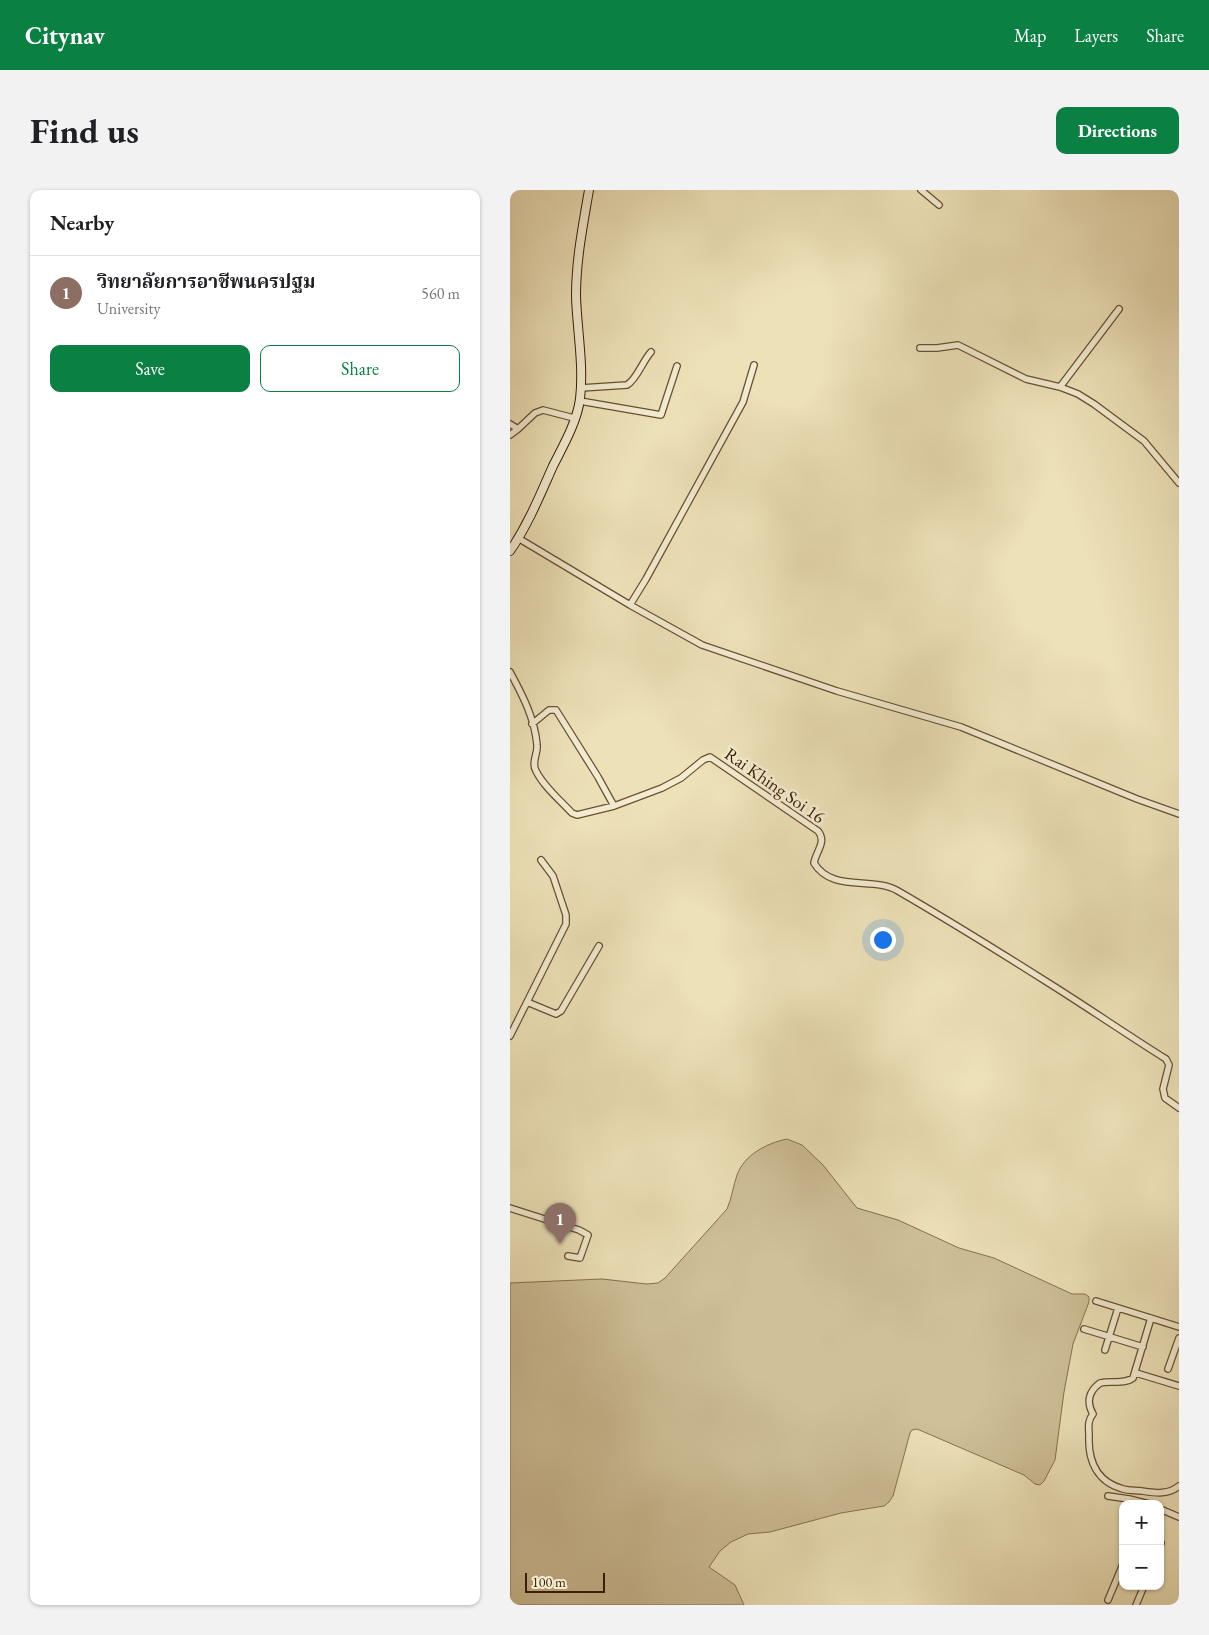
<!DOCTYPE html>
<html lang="en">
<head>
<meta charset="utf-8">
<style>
  body { margin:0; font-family:"EB Garamond","Noto Serif Thai",serif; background:#f2f2f2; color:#202124 }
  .controls { position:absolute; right:15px; bottom:15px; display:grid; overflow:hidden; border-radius:10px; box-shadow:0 1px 4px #0004 }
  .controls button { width:45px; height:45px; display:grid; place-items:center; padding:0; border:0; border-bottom:1px solid #e0e0e0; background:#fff; color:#202124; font:25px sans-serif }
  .scale { position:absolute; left:15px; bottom:12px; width:80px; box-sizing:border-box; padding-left:5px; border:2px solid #3c1f04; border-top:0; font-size:14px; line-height:18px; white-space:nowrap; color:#3c1f04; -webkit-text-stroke:4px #f3ecd1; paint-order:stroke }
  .you { position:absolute; left:372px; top:749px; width:18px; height:18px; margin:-12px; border:4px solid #fff; border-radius:50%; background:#1a73e8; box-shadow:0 0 0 8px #1a73e833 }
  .badge { display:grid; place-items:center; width:32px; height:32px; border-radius:50%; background:#0b8043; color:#fff; font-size:16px; font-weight:700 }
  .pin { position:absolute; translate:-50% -41px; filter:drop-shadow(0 1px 2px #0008) }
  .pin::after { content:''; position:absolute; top:26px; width:18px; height:15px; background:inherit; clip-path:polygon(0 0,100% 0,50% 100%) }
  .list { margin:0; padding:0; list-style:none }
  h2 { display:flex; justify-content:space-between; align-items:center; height:65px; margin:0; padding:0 20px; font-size:21px }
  h2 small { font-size:16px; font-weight:400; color:#757577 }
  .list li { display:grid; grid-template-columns:32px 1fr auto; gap:15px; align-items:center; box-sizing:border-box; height:75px; padding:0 20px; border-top:1px solid #e0e0e0 }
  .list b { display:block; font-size:19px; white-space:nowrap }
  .list p { margin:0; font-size:16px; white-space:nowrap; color:#757577 }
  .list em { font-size:16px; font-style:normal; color:#757577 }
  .actions { display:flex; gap:10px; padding:15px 20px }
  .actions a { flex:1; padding:11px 0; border:1px solid #0b8043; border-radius:10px; text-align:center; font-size:18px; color:#0b8043 }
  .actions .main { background:#0b8043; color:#fff }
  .map { position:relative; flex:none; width:669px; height:1415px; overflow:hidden; border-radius:10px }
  header { display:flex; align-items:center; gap:30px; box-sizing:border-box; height:70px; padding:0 25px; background:#0b8043; color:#fff }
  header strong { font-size:24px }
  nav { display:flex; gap:28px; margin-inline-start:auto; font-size:18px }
  .intro { display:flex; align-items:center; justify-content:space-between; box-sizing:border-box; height:120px; padding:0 30px }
  h1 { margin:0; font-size:35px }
  .button { padding:12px 22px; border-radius:10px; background:#0b8043; color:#fff; font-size:18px; font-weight:700 }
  main { display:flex; gap:30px; padding:0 30px }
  aside { flex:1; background:#fff; border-radius:10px; box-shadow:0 1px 4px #0004 }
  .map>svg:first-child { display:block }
</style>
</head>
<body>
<header>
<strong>Citynav</strong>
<nav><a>Map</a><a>Layers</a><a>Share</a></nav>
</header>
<div class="intro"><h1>Find us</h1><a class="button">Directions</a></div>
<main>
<aside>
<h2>Nearby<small></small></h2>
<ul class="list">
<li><span class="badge" style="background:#8d6e63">1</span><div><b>วิทยาลัยการอาชีพนครปฐม</b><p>University</p></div><em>560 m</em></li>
</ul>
<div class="actions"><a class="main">Save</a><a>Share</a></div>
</aside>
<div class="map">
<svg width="669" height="1415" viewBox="0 0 669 1415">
  <rect width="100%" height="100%" fill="#ede1b8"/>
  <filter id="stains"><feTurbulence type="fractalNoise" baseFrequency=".004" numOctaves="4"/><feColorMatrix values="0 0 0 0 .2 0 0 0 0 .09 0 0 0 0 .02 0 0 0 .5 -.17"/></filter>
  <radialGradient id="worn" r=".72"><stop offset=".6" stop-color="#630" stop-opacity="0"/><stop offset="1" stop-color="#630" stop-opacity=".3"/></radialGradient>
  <path fill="#cfc099" stroke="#86704e" d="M277 949 292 955 313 975 347 1018 388 1030 449 1058 484 1068 562 1104H575L579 1107V1112L563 1154 554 1202 545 1270 534 1291 530 1295 525 1294 514 1285 407 1239 402 1240 400 1243 383 1306 379 1312 374 1316 331 1323 260 1342 238 1344 221 1352 210 1361 199 1377 225 1395 234 1415H0V1093L92 1089 137 1094 148 1093 155 1088 217 1019C222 1008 223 996 227 985 234 965 257 953 277 949Z"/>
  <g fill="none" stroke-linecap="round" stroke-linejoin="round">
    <defs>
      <path id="street" d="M411 0 429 15
        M410 158H427L448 155 516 189 550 197 568 204 584 214 634 251 669 293
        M550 197 609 119
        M71 198 117 195C127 189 132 172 141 162
        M70 211 151 225 167 176
        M0 234 8 239 25 223 33 220 64 228
        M0 245 8 239
        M8 348 120 415 192 455 327 501 451 537 627 609 669 624
        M120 415 136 389 233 212 244 175
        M0 482C12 504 25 529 27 555 28 564 21 572 26 581 34 597 50 610 62 623L67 625 104 616 152 598 171 588 193 570 200 567 308 641C317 652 306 661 304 673 322 703 363 686 388 701 438 730 488 761 537 792 577 817 616 844 656 869L659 875 653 899 655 908 669 918
        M22 534 39 520H46L88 587 104 616
        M17 812 56 734V725L43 686 31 670
        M0 846 17 812 46 824 51 821 89 756
        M0 1018 69 1040 78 1045 70 1068 58 1066
        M586 1111 669 1137
        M641 1128 623 1188C614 1195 601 1190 590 1193 579 1201 576 1212 583 1224 577 1231 579 1238 579 1246 578 1271 587 1292 613 1299 620 1301 626 1300 632 1301 646 1303 658 1305 669 1296
        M574 1139 633 1157
        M595 1160 608 1118
        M658 1179 669 1148
        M626 1183 669 1196
        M598 1306 619 1309 639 1314
        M650 1319 669 1327
        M650 1356 651 1353
        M598 1410 613 1374
        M626 1415 634 1396"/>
      <path id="secondary" d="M0 361C18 335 30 305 43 276 53 256 67 232 70 209 74 175 67 140 66 106 66 70 73 35 79 0"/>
    </defs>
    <use href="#street" stroke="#685031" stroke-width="8"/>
    <use href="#secondary" stroke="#3c1f04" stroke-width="10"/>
    <use href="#street" stroke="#f3ecd1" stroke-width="5.5"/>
    <use href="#secondary" stroke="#f3ecd1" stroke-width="8"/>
  </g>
  <g text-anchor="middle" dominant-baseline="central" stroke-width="5" stroke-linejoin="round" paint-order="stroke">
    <g font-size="18" fill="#3c1f04" stroke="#f3ecd1">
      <text transform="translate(265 595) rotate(35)">Rai Khing Soi 16</text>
    </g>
  </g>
  <rect width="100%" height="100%" filter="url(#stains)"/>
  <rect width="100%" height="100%" fill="url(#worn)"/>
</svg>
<div class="controls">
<button>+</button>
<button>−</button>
</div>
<div class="scale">100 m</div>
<div class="you"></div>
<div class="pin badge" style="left:50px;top:1054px;background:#8d6e63">1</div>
</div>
</main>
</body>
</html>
